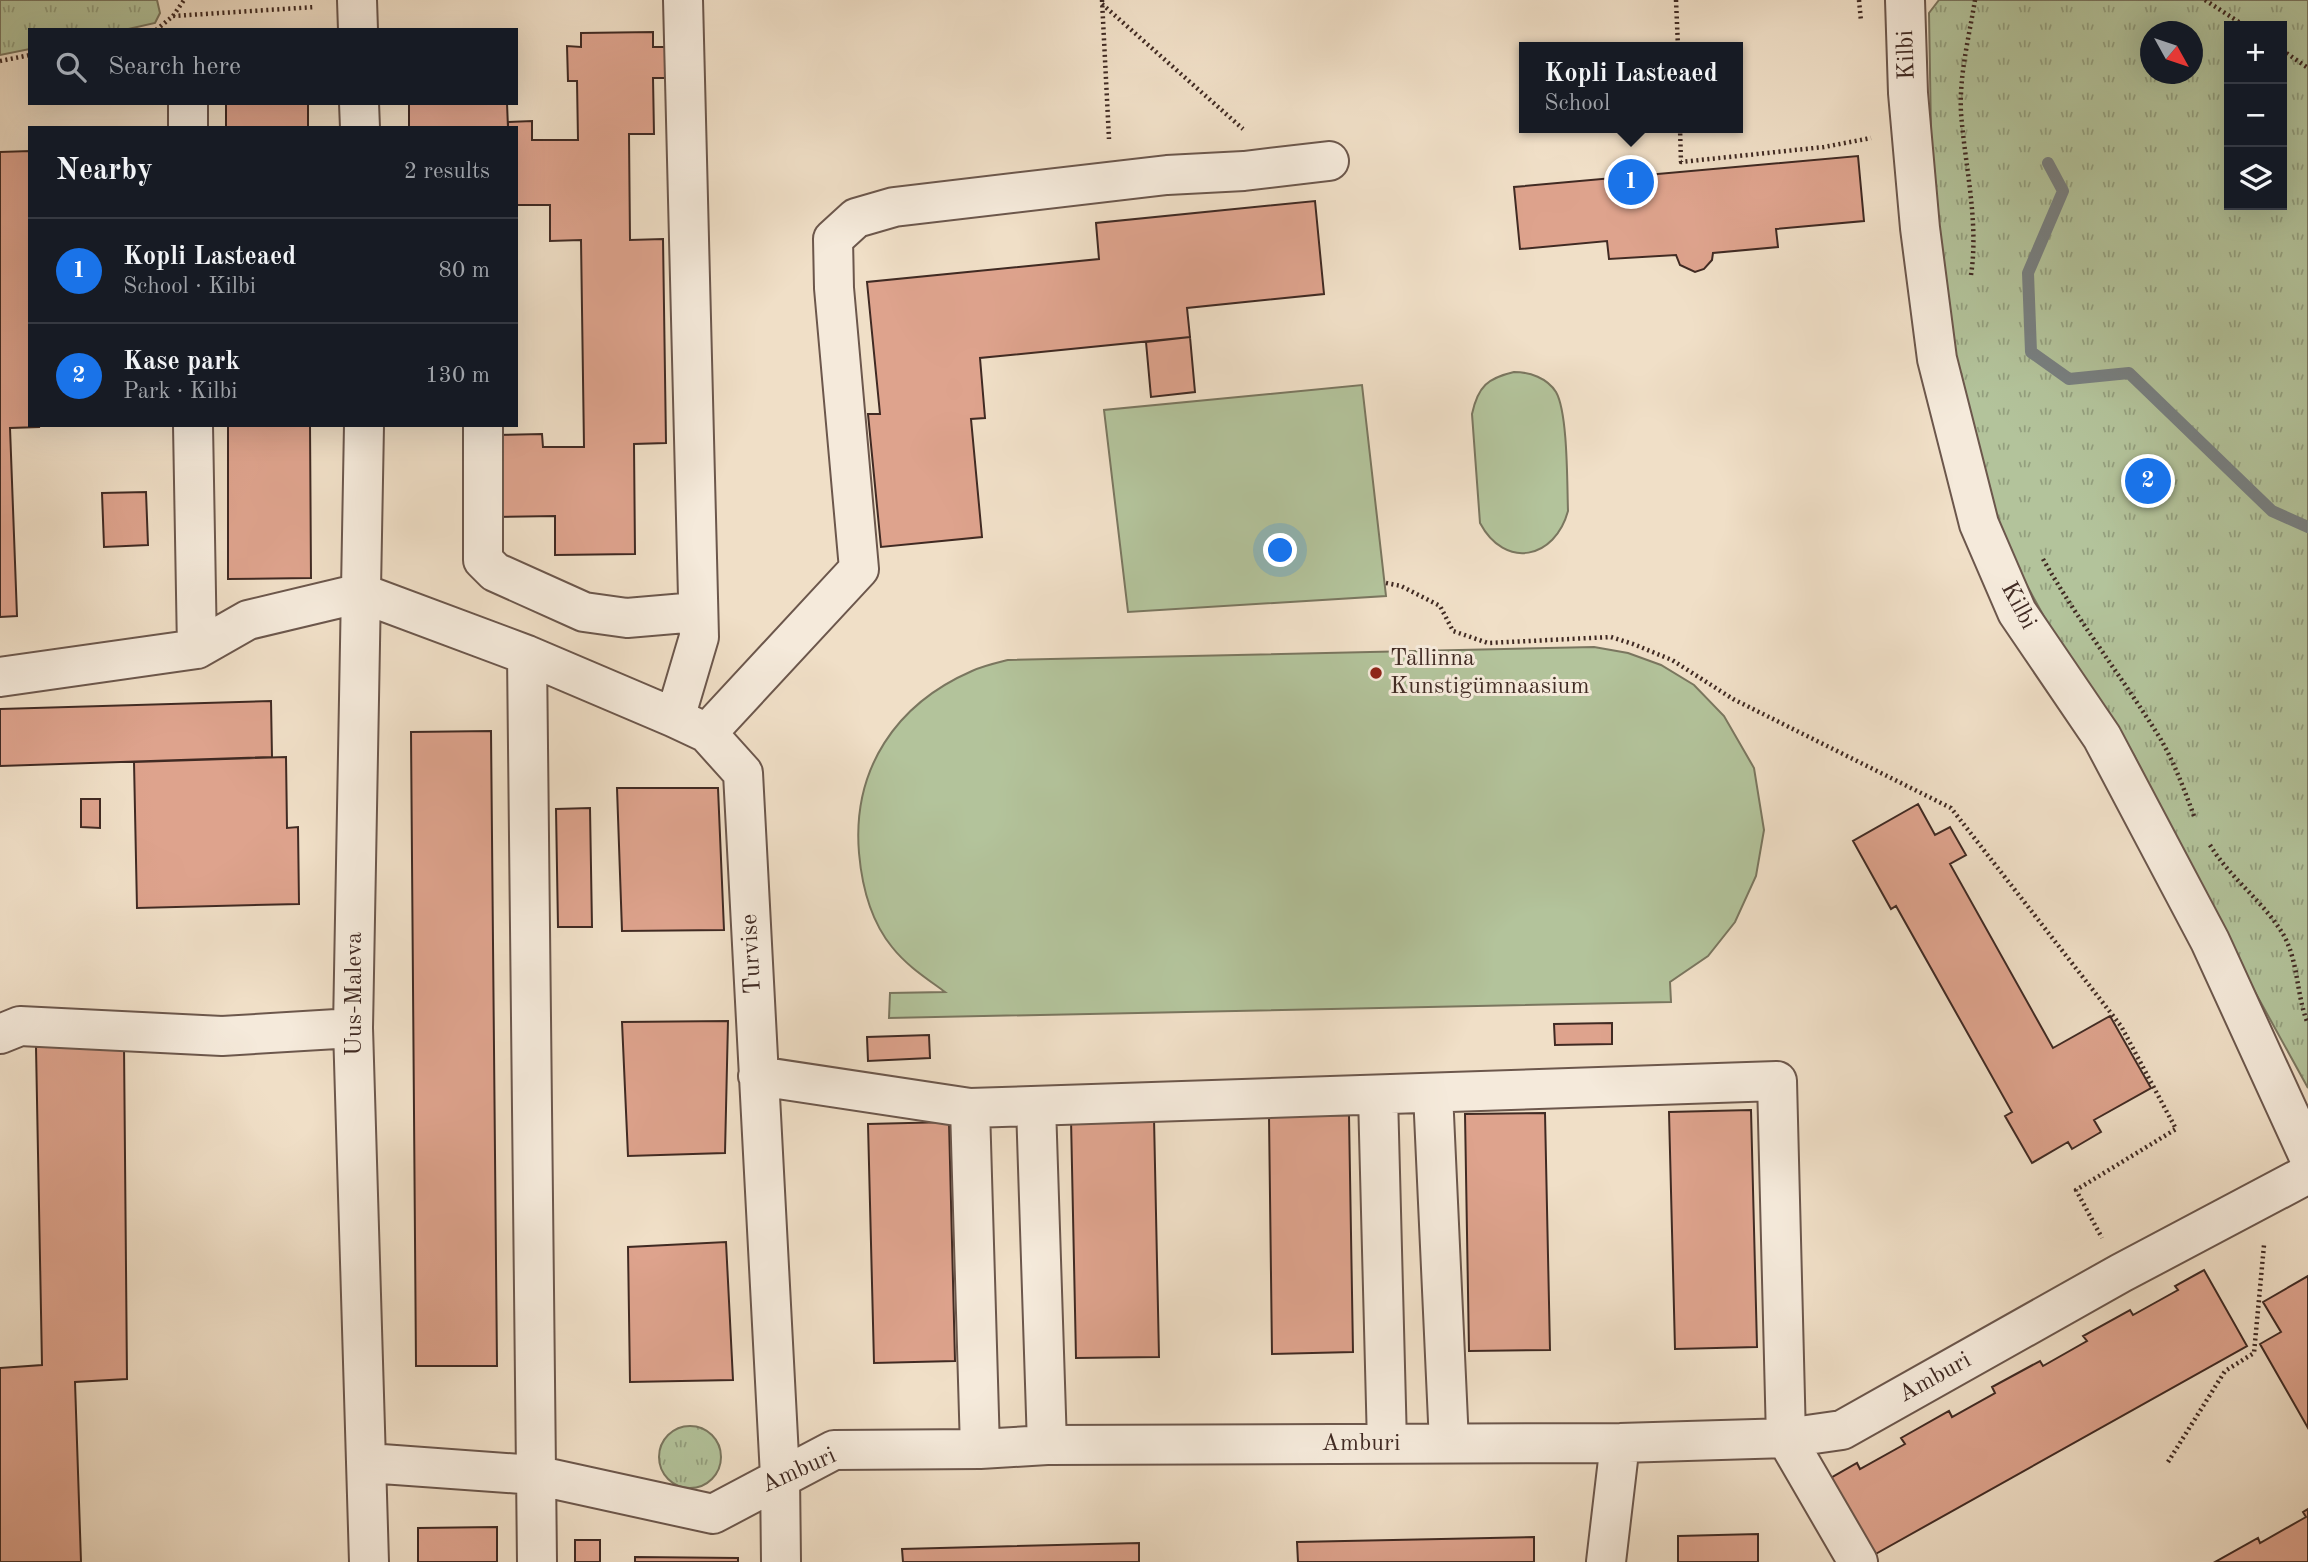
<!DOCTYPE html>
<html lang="en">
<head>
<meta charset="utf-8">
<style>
  body { margin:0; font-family:"Old Standard TT",serif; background:#242831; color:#f1f3f6 }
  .controls { position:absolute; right:21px; top:21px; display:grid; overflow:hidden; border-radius:0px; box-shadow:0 7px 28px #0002 }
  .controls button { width:63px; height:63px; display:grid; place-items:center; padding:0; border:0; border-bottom:2px solid #363941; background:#171b24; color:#f1f3f6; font:35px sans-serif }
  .compass { position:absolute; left:2140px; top:21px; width:63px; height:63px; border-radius:50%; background:#171b24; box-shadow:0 7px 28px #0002; rotate:130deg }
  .you { position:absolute; left:1281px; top:551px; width:24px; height:24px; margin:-18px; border:5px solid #fff; border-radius:50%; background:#1a73e8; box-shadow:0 0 0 10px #1a73e833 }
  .badge { display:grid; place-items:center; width:46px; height:46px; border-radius:50%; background:#1a73e8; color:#fff; font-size:23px; font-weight:700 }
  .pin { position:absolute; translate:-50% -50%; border:4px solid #fff; box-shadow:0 2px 7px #0006 }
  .popup { position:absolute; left:1519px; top:42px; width:224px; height:91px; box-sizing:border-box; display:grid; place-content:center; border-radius:0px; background:#171b24; filter:drop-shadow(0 2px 5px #0005); font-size:23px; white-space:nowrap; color:#9ea1a6 }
  .popup b { font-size:26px; color:#f1f3f6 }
  .popup::after { content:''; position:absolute; left:50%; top:100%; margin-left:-14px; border:14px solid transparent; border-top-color:#171b24 }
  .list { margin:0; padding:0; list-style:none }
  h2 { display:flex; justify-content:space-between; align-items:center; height:91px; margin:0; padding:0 28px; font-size:30px }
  h2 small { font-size:23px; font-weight:400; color:#9ea1a6 }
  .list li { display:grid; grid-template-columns:46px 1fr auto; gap:21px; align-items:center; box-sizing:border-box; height:105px; padding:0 28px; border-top:2px solid #363941 }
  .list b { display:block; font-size:26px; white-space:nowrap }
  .list p { margin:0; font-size:23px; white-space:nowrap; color:#9ea1a6 }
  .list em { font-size:23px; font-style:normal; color:#9ea1a6 }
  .icon { flex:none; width:38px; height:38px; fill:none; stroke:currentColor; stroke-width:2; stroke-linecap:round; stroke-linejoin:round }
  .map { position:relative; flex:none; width:2308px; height:1562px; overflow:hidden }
  .search { position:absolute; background:#171b24; box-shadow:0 7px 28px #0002; left:28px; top:28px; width:490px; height:77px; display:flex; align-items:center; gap:18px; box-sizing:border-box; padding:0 24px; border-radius:0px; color:#9ea1a6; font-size:26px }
  .panel { position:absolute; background:#171b24; box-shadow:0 7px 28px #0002; left:28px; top:126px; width:490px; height:301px; border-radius:0px }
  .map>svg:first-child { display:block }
</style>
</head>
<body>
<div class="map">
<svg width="2308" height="1562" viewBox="0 0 2308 1562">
  <defs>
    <pattern id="grass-tufts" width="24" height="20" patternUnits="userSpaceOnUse" patternTransform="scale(1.75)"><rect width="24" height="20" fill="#b3c39b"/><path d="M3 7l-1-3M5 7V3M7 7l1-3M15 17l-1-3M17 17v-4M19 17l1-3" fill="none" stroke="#939f7e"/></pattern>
  </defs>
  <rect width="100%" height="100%" fill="#f0dfc7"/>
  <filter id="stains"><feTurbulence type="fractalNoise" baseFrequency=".00286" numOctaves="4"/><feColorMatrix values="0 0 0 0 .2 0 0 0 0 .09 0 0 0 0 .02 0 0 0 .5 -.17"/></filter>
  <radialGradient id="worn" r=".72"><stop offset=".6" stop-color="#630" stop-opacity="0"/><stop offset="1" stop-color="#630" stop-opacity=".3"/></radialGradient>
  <path fill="url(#grass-tufts)" stroke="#7a765f" stroke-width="2" fill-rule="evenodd" d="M0 0H157L160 13 155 23 124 30H30V49L0 55Z
    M1939 0H2308V1088L2202 896 2134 755 2052 631 2004 544 1947 320 1933 253 1929 13ZM2229 26H2282V205H2229ZM2150 32H2192V74H2150Z
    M659 1457a31 31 0 1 1 62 0a31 31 0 1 1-62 0Z"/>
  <path fill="#b3c39b" stroke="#7a765f" stroke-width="2" d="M1514 372C1530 372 1547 378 1556 392 1568 413 1567 484 1568 511 1555 559 1505 570 1480 523L1472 414C1478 386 1488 378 1514 372Z
    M1362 385 1386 596 1128 612 1104 410Z
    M1594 647 1628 653 1661 665 1694 685 1724 716 1754 768 1764 830 1756 876 1735 922 1708 956 1670 982 1671 1002 889 1018 890 993 945 992C926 978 907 966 892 947 870 920 862 887 859 853 852 769 896 704 972 671 983 666 996 663 1008 660Z"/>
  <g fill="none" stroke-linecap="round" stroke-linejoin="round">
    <path stroke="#788081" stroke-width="12" d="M2048 163 2063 191 2028 273 2031 352 2069 379 2129 373 2272 511 2308 527"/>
  </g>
  <path fill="#dea38d" stroke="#402a23" stroke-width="2" d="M653 32V47H666V78H653L654 134H629L630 240 663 239 666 443 634 444 635 554 555 555V516L492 517 491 435 542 434 543 447H584L581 240 550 241V205H516V128H508V122L532 121V140H578L577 81H568L567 46 581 47V33Z
    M226 103H308V128H226Z
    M409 103H507L508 128H409Z
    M30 151V425L40 427 10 428 17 616 0 617V152Z
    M1858 156 1864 221 1776 229 1778 247 1713 253 1712 260 1704 269 1695 272 1680 265 1676 255 1609 259 1607 241 1520 249 1514 187Z
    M1315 201 1324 294 1187 308 1190 337 980 358 985 418 971 419 982 537 881 547 868 414H880L867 282 1099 259 1096 223Z
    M1190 337 1195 392 1151 397 1146 342Z
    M228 425H310L311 578 228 579Z
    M146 492 148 545 104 547 102 493Z
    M271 701 272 757 0 766V709Z
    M491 731 497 1366H416L411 732Z
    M286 757 287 828 298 827 299 904 137 908 134 762Z
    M617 788H718L724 930 622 931Z
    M81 799H100V828L81 827Z
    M1918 804 1935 835 1950 827 1966 855 1950 864 2053 1048 2110 1016 2151 1088 2094 1120 2101 1132 2072 1149 2068 1142 2032 1163 2005 1116 2012 1112 1896 906 1891 909 1853 841Z
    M590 808 592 927H558L556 809Z
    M728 1021 725 1153 628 1156 622 1022Z
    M1612 1023V1044L1555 1045 1554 1024Z
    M929 1035 930 1058 868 1061 867 1037Z
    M124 1045 127 1379 75 1382 81 1562H0V1368L42 1365 36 1047Z
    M1751 1110 1757 1347 1675 1349 1669 1112Z
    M1545 1113 1550 1350 1469 1351 1465 1114Z
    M1349 1115 1353 1352 1272 1354 1269 1116Z
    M1154 1118 1159 1357 1076 1358 1071 1119Z
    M949 1122 955 1361 874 1363 868 1124Z
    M726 1242 733 1380 630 1382 628 1247Z
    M2204 1270 2247 1346 1872 1556 1829 1479 1857 1463 1860 1469 1905 1444 1901 1438 1949 1411 1952 1417 1995 1393 1992 1387 2040 1361 2043 1366 2087 1341 2083 1336 2130 1310 2133 1315 2178 1290 2175 1286Z
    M2308 1276V1428L2260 1344 2281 1332 2263 1302Z
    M2308 1509V1562H2215L2258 1538 2260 1543 2306 1517 2303 1512Z
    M497 1527V1562H418V1528Z
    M1758 1534V1562H1678V1536Z
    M1534 1537V1562H1298L1297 1542Z
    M575 1540H600V1562H575Z
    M1139 1543V1562H903L902 1549Z
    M635 1557 738 1558V1562H635Z"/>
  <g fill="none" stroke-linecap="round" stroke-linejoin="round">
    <defs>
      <path id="minor" d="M357 0 358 30
        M1905 0 1908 93 1920 228 1937 359 1979 524 2017 612 2102 737 2210 941 2308 1155
        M188 103V128
        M359 103 360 128
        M193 425 197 649
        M364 425 353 1028 369 1562
        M483 425V560L495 572 584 612 627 618 697 612
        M361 593 527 655 675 718 707 733 743 773 780 1476 781 1562
        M527 655 537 1562
        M0 677 197 649 248 620 361 593
        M675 718 699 637 683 0
        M707 733 859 569 834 288 833 239 856 218 894 207 1167 175 1244 171 1329 161
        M0 1034 20 1026 222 1036 353 1028
        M758 1076 970 1108 1777 1081 1786 1438 1858 1562
        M1433 1093 1449 1443
        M1378 1095 1387 1444
        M1036 1106 1047 1445
        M970 1108 980 1449
        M368 1463 535 1475 713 1514 834 1450 980 1449 1047 1445 1620 1443 1786 1438 1842 1430 2121 1273 2308 1174
        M1606 1562 1620 1443"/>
    </defs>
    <use href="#minor" stroke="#6c574c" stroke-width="42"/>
    <path stroke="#402a23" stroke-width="4.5" stroke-dasharray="2 3.5" stroke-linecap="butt" d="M1102 0 1109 139
      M1676 0 1678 47
      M1859 0 1861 21
      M2205 0 2245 26
      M1102 4 1243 129
      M173 16 315 7
      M156 30 173 16 184 0
      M2282 50 2308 68
      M0 61 30 55
      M1680 128 1681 162 1824 147 1871 138
      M1971 275C1979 222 1965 166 1961 113 1959 76 1969 37 1975 0
      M2043 559C2078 621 2122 677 2160 738 2174 762 2184 789 2194 816
      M1386 583 1401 586 1440 606 1453 631 1488 643 1611 637 1633 644 1672 660 1733 699 1951 808 2121 1026 2176 1129 2076 1190 2102 1238
      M2210 845C2230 878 2263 901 2283 934 2299 962 2296 995 2308 1024
      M2168 1462 2225 1371 2254 1353 2264 1245"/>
    <use href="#minor" stroke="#f5eadb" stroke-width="38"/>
  </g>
  <circle fill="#8f2418" stroke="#f5eadb" stroke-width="2.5" cx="1376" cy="673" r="7"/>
  <g text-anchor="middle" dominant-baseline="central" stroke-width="6" stroke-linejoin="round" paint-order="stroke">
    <g font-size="24" fill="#402a23" stroke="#f5eadb">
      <text transform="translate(1907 55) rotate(-92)">Kilbi</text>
      <text transform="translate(2018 606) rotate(62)">Kilbi</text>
      <text transform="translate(752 954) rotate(-93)">Turvise</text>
      <text transform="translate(355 994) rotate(-90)">Uus-Maleva</text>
      <text transform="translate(1935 1378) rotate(-29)">Amburi</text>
      <text x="1361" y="1444">Amburi</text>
      <text transform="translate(799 1471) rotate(-24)">Amburi</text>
    </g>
    <g font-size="24" fill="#402a23" stroke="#f5eadb" text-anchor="start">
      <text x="1390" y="659">Tallinna<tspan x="1390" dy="28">Kunstigümnaasium</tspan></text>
    </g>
  </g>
  <rect width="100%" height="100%" filter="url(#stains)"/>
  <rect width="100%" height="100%" fill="url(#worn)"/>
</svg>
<div class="controls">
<button>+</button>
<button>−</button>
<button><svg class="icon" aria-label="layers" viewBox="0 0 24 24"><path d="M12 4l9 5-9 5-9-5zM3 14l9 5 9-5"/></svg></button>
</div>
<svg class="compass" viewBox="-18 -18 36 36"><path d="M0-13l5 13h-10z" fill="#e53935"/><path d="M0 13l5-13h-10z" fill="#9ea1a6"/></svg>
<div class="you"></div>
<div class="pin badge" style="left:1631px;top:182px">1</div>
<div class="popup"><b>Kopli Lasteaed</b>School</div>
<div class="pin badge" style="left:2148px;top:481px">2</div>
<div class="search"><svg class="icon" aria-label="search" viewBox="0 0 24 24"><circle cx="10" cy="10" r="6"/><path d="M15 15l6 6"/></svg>Search here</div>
<section class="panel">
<h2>Nearby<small>2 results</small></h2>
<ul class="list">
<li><span class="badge">1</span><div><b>Kopli Lasteaed</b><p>School · Kilbi</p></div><em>80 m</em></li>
<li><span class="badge">2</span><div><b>Kase park</b><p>Park · Kilbi</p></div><em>130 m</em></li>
</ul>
</section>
</div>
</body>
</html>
